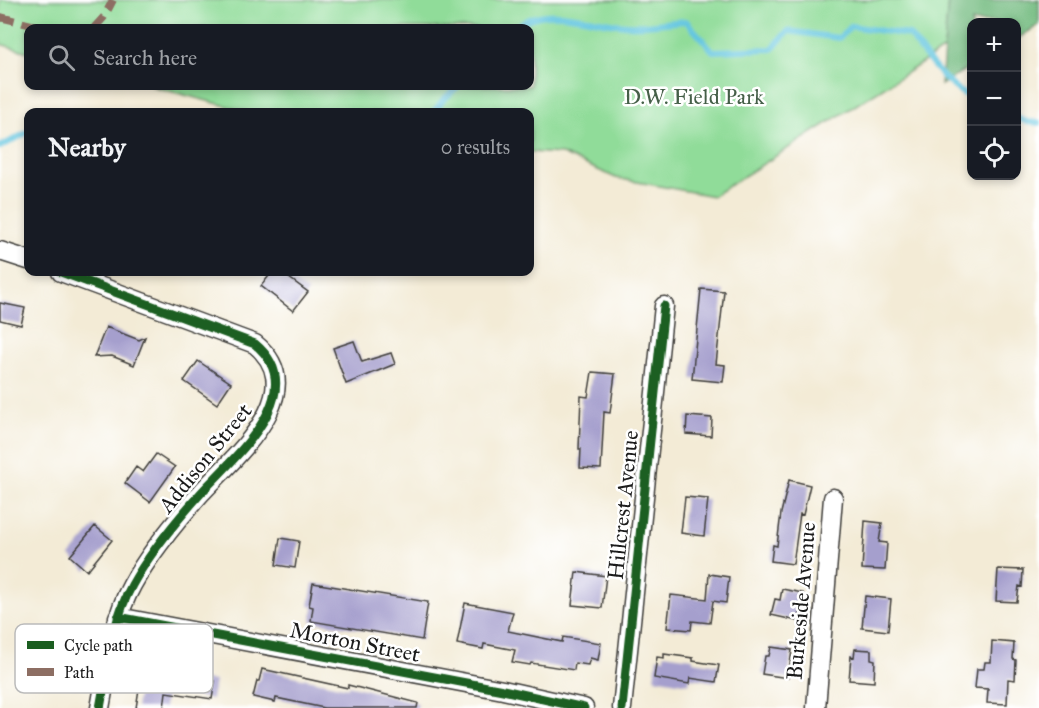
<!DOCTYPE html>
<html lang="en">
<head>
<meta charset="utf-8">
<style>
  body { margin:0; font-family:"IM FELL Great Primer",serif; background:#242831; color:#f1f3f6 }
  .controls { position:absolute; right:18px; top:18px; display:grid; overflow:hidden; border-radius:12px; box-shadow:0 3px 9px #0003 }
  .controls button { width:54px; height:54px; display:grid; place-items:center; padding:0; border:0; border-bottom:2px solid #363941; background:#171b24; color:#f1f3f6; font:30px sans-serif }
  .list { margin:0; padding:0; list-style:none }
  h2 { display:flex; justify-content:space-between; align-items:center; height:78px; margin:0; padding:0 24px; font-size:26px }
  h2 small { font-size:20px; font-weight:400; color:#9ea1a6 }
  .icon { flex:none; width:33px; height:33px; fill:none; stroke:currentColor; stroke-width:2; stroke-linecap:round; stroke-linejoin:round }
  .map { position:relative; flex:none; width:1039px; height:708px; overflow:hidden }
  .search { position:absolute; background:#171b24; box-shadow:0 3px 9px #0003; left:24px; top:24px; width:510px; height:66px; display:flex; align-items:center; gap:15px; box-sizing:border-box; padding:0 21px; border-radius:12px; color:#9ea1a6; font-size:22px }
  .panel { position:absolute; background:#171b24; box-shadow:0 3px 9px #0003; left:24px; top:108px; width:510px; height:168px; border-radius:12px }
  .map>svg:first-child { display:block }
</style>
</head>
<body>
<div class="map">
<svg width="1039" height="708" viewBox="0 0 1039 708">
  <rect width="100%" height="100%" fill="#fff"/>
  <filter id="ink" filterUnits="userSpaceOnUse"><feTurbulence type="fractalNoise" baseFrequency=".0167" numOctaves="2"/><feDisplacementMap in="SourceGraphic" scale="12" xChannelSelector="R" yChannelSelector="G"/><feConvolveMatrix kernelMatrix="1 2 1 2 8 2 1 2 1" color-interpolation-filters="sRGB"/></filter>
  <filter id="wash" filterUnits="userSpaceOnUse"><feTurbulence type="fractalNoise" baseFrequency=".008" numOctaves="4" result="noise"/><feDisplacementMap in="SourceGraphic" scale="24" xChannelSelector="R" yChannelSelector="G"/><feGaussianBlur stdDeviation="1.35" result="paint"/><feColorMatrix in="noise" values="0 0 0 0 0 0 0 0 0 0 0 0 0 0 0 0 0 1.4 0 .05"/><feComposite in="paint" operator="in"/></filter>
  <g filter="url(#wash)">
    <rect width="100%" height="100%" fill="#f3ebd6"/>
    <path fill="#90dc99" stroke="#567c5a" stroke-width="1.5" d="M0 0H948L944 49 713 196 616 178 562 154 530 152V112H249L151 86H530V28H28V52L0 44Z"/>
    <path fill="#74bc81" stroke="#486c4e" stroke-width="1.5" d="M948 0H1039V25L1017 39 1016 22H972L971 66 941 85Z"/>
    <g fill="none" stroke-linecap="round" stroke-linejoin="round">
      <path stroke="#61c5df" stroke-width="6" d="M515 28C543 1 592 23 626 25 645 27 667 22 686 21L713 51 772 49 788 31 839 38 851 26 909 35C927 57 945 86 972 98
        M434 112 442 101 458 86
        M1016 117 1027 122 1039 123
        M0 147 28 132"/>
    </g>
    <g id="blocks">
      <path fill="#a59fcd" d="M272 272H281L308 292 293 311 261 286Z
        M701 289 724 291 716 364 725 365 723 382 692 379Z
        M0 303 25 308 21 325 0 320Z
        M106 327 139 340 145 337 134 365 112 356 94 357Z
        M354 341 362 362 391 353 395 364 346 384 333 348Z
        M198 361 231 383 217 404 184 381Z
        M592 372 615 374 610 413 604 412 601 469 580 468 581 449H579L581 396 588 397Z
        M687 416 712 418 711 436 686 434Z
        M156 454 175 467 150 502 125 483 136 467 143 472Z
        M789 480 810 485 803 515 800 514 793 564 771 561 773 545 777 546 781 513Z
        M685 497 708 499 704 536 681 533Z
        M865 521 882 523 879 542 887 543 885 570 862 569Z
        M95 526 112 540 87 571 70 556Z
        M280 538 299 541 295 568 276 565Z
        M998 569 1023 570 1022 587 1019 586 1017 602 996 601Z
        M576 572 606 576 602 608 572 605Z
        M709 574 729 577 726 603 713 601 710 623 692 621 691 630 667 628 671 595 707 599Z
        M313 583 428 602 422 640 311 621 313 607 309 606Z
        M782 589 803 593 798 621 771 615 775 599 780 600Z
        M865 596 891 599 888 631 862 628Z
        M465 603 513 612 508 631 562 642 563 637 601 643 598 660 590 658 588 665 575 663 574 670 531 663 530 665 512 662 515 650 484 644 483 649 457 644Z
        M992 641 1014 643 1013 659 1016 660 1015 680 1008 679 1007 704 987 703 988 689 975 688 977 669H984L985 662H991Z
        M146 645 175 651 174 656 188 658 185 677 215 681 212 699 166 692 164 708H136Z
        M771 647 792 650 788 678 762 674 765 656H769Z
        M855 649 871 650V659L875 660 874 682 849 680 851 656 854 657Z
        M664 654 693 658V661L719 665 716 682 690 678 689 684 654 678 657 657 664 658Z
        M262 669 348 688V685L418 703 417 708H324L276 698 275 702 253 697 257 681H259Z"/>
    </g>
  </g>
  <g filter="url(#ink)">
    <use href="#blocks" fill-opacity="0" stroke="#3c3b38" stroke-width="1.5"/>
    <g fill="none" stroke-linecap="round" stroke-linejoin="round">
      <defs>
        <path id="street" d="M0 251 28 260
          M61 272 255 344C313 392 234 457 201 493 176 521 150 552 132 585 112 621 108 667 100 708
          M118 617 503 690 584 708
          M622 708 664 306
          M816 708 833 498"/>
      </defs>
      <use href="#street" stroke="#3c3b38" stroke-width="21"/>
      <use href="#street" stroke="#fff" stroke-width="18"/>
      <path stroke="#8d6e63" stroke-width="8" stroke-dasharray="15 8" stroke-linecap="butt" d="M0 17 43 28
        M94 28 104 17 113 0"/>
      <defs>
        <path id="cycleway" d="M61 272 255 344C313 392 234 457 201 493 176 521 150 552 132 585 112 621 108 667 100 708
          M118 617 503 690 584 708
          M622 708 664 306"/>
      </defs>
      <use href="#cycleway" stroke="#fff" stroke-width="13"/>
      <use href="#cycleway" stroke="#1b5e20" stroke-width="9"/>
    </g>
  </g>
  <g text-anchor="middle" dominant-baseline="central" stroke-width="5" stroke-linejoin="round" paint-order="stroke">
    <g font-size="22" fill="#455f48" stroke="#fff">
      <text x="694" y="96">D.W. Field Park</text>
    </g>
    <g font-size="22" fill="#1c1c1c" stroke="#fff">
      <text transform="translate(205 458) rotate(-51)">Addison Street</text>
      <text transform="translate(623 505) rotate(-84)">Hillcrest Avenue</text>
      <text transform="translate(801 601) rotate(-85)">Burkeside Avenue</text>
      <text transform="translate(355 642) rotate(11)">Morton Street</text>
    </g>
  </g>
  <rect x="15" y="624" width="198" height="69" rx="9" fill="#fff" stroke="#bbb" stroke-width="1.5"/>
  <rect x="27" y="641" width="27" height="8" fill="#1b5e20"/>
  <rect x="27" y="668" width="27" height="8" fill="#8d6e63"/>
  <g font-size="16" fill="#1c1c1c">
    <text x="64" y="651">Cycle path</text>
    <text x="64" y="678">Path</text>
  </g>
</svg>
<div class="controls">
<button>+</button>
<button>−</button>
<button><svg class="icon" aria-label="locate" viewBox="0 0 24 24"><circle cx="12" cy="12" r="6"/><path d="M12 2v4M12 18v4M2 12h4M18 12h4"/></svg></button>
</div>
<div class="search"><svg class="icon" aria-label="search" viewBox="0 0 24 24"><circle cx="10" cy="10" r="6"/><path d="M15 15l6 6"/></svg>Search here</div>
<section class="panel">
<h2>Nearby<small>0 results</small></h2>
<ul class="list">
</ul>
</section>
</div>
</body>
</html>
